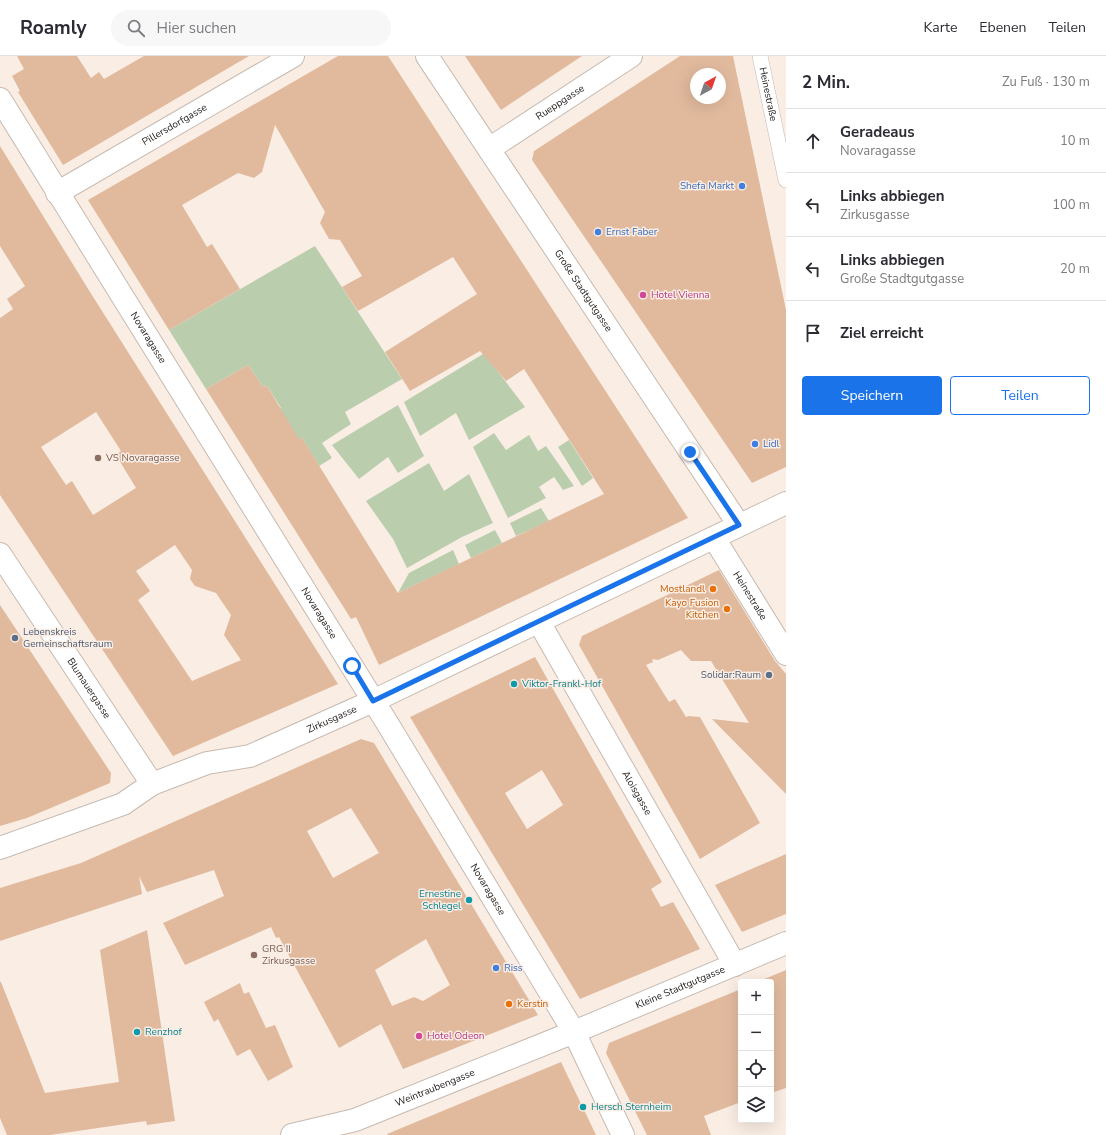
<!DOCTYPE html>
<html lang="de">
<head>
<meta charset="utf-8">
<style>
  body { margin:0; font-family:"Nunito Sans",sans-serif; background:#f7f7f7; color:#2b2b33 }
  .controls { position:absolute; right:12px; bottom:12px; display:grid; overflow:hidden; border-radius:4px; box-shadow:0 4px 16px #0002 }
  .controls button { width:36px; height:36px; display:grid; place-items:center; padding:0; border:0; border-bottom:1px solid #e1e1e2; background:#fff; color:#2b2b33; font:20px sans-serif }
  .compass { position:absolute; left:690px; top:12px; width:36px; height:36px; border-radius:50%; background:#fff; box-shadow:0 4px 16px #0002; rotate:40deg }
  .stop { position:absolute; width:12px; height:12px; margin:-9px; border:3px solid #1a73e8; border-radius:50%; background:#fff }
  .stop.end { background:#1a73e8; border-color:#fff; box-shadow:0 1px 4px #0008 }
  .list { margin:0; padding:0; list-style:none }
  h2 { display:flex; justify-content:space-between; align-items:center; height:52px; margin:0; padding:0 16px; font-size:17px }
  h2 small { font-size:13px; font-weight:400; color:#7c7c81 }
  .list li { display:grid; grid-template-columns:26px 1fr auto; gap:12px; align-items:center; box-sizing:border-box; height:64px; padding:0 16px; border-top:1px solid #e1e1e2 }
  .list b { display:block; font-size:15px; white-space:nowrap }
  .list p { margin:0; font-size:13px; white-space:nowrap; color:#7c7c81 }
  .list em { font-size:13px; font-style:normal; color:#7c7c81 }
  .actions { display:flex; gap:8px; padding:12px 16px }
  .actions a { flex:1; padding:9px 0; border:1px solid #1a73e8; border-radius:4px; text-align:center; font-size:14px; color:#1a73e8 }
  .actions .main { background:#1a73e8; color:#fff }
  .icon { flex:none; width:22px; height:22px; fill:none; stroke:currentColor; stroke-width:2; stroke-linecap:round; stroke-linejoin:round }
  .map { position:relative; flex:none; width:786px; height:1079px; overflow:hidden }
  header { display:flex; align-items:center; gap:24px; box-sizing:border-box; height:56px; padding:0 20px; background:#fff; border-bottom:1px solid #e1e1e2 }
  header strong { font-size:19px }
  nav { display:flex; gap:22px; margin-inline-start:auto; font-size:14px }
  .search { width:280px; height:36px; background:#f7f7f7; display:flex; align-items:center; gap:10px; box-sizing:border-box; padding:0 14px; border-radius:22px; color:#7c7c81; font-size:15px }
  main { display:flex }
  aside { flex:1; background:#fff }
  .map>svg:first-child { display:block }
</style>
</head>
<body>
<header>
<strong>Roamly</strong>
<div class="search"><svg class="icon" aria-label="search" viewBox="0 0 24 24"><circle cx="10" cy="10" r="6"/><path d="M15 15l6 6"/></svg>Hier suchen</div>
<nav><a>Karte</a><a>Ebenen</a><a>Teilen</a></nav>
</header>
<main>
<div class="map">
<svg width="786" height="1079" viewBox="0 0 786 1079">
  <rect width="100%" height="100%" fill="#faede4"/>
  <path fill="#baceae" d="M315 190 402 323 345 356 351 368 322 387 332 402 319 410 302 382 296 385 277 356 281 352 267 330 263 331 248 309 206 333 169 274Z
    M488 295 496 313 525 351 469 384 456 357 420 380 404 346Z
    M398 349 424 400 398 417 388 401 359 423 332 389Z
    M494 377 506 394 529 379 538 395 546 390 574 430 563 434 554 421 539 431 546 442 508 462 473 391Z
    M569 384 593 422 582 430 558 391Z
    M429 407 444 435 469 418 493 467 462 481 407 512 393 483 366 445Z
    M541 452 549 465 516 480 510 467Z
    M495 474 502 487 471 502 465 489Z
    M453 494 459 508 398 537 409 517Z"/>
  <path fill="#e1ba9e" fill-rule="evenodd" d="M17 0H77L91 22 99 16 104 23 144 0H249L63 109 18 36 20 35 12 20 24 13Z
    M338 0H388L688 462 379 609 356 561 351 563 206 333 248 309 263 331 267 330 299 383 302 382 398 537 604 438 524 313 506 325 480 295 410 335 385 296 477 238 453 201 358 255 342 231 362 220 340 184 329 183 320 167 325 156 275 69 262 116 254 122 238 117 182 149 207 191 212 188 240 233 169 274 88 144Z
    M465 0H582L501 54Z
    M680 0H733L786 254V411L752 427 532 104 534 95ZM696 18H720V42H696Z
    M0 90 90 236 338 628 173 700 0 439V262L13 253 7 243 25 230 0 190ZM96 356 121 395 116 399 136 432 93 459 72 425 66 429 41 391ZM175 489 192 514 190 523 195 530 216 537 231 559 224 579 241 604 192 625 138 544 150 535 136 515Z
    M719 514 775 605 786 618V738L712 663 749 667 711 605H691L681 594 658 604 652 603 653 606 646 609 669 646 675 643 686 661 689 660 700 661 760 767 700 803 579 589 582 580Z
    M0 549 111 717 110 727 27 762 0 770Z
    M535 601 662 826 651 833 661 851 673 846 700 893 580 943 410 661ZM542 714 563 749 527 773 505 737Z
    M361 683 374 687 538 959 403 1013 381 968 339 992 279 881 276 882 271 871 185 909 163 867 224 840 214 814 147 836 139 820 142 838 0 885V832L81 807ZM351 752 379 797 333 822 307 775ZM426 883 450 929 423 945 414 941 392 950 375 914Z
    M786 798V858L742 876 715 829Z
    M147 874 175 1065 147 1069 146 1065 50 1079H7L0 1062V926H1L45 1037 119 1026 100 894Z
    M786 914V1032L771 1037V926H757Z
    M240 927 244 938 249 936 266 972 275 969 293 1011 268 1025 250 993 237 1000 218 963 214 966 204 946Z
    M741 933V1046L704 1060 711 1079H647L606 997 609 987Z
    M561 1006 596 1079H388L387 1078Z"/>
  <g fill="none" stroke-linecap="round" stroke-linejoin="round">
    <defs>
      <g id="lane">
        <path id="s1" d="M760 0 786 124"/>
      </g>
      <g id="street">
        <path id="s2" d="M427 0 739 469"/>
        <path id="s3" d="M0 43 389 670 557 948 574 976 623 1079"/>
        <path id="s4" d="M489 93 631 0"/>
        <path id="s5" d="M57 137 293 0"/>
        <path id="s6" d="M714 482 786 598"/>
        <path id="s7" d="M0 498 152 728"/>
        <path id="s8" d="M539 566 735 909"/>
        <path id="s9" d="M0 792 123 748 152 728 207 707 250 700 373 645 786 447"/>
        <path id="s10" d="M292 1079 355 1064 574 976 786 887"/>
      </g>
    </defs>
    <use href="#lane" stroke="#c6bab1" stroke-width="16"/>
    <use href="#street" stroke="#c6bab1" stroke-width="24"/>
    <use href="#lane" stroke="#fff" stroke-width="15"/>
    <use href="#street" stroke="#fff" stroke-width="22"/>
  </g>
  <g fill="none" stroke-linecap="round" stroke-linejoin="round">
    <path stroke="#1a73e8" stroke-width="5" d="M352 610 373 645 739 469 690 396"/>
  </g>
  <g fill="#3f7fe0" stroke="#faede4" stroke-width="1.5">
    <circle cx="742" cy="130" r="4"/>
    <circle cx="598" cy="176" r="4"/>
    <circle cx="755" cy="388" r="4"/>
    <circle cx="496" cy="912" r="4"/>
  </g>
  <g fill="#d1479c" stroke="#faede4" stroke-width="1.5">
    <circle cx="643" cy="239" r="4"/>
    <circle cx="419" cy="980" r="4"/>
  </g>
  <g fill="#8d6e63" stroke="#faede4" stroke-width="1.5">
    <circle cx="98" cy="402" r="4"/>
    <circle cx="254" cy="899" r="4"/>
  </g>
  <g fill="#e8710a" stroke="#faede4" stroke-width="1.5">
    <circle cx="713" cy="533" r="4"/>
    <circle cx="727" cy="553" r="4"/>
    <circle cx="509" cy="948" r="4"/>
  </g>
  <g fill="#5c6f8a" stroke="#faede4" stroke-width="1.5">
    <circle cx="15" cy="582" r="4"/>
    <circle cx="769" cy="619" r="4"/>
  </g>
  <g fill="#0f9aa8" stroke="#faede4" stroke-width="1.5">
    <circle cx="514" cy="628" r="4"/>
    <circle cx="469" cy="844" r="4"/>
    <circle cx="137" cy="976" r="4"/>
    <circle cx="583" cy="1051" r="4"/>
  </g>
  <g text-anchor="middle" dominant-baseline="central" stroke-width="3" stroke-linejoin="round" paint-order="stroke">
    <g font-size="10" fill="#1e1916" stroke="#faede4">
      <text stroke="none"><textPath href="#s1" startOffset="39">Heinestraße</textPath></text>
      <text stroke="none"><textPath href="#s4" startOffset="85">Rueppgasse</textPath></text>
      <text stroke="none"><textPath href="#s5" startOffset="136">Pillersdorfgasse</textPath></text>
      <text stroke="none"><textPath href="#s2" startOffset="282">Große Stadtgutgasse</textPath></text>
      <text stroke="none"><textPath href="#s3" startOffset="281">Novaragasse</textPath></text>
      <text stroke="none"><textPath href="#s6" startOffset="68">Heinestraße</textPath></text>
      <text stroke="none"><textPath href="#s3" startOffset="605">Novaragasse</textPath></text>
      <text stroke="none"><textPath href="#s7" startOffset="161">Blumauergasse</textPath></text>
      <text stroke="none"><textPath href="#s9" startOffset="358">Zirkusgasse</textPath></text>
      <text stroke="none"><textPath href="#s8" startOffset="197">Aloisgasse</textPath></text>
      <text stroke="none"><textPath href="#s3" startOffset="929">Novaragasse</textPath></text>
      <text stroke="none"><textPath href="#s10" startOffset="416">Kleine Stadtgutgasse</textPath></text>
      <text stroke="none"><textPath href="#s10" startOffset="151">Weintraubengasse</textPath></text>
    </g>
    <g font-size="10" fill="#366cbe" stroke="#faede4" text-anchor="start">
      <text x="734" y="130" text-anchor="end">Shefa Markt</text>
      <text x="606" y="176">Ernst Faber</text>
      <text x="763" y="388">Lidl</text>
      <text x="504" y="912">Riss</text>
    </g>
    <g font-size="10" fill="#b23c85" stroke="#faede4" text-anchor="start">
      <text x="651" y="239">Hotel Vienna</text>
      <text x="427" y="980">Hotel Odeon</text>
    </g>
    <g font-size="10" fill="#785e54" stroke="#faede4" text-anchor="start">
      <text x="106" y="402">VS Novaragasse</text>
      <text x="262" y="893">GRG II<tspan x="262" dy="12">Zirkusgasse</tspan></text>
    </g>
    <g font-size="10" fill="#c56008" stroke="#faede4" text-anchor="end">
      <text x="705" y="533">Mostlandl</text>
      <text x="719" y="547">Kayo Fusion<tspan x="719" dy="12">Kitchen</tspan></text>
      <text x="517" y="948" text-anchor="start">Kerstin</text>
    </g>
    <g font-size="10" fill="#4e5e75" stroke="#faede4" text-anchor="start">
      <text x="23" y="576">Lebenskreis<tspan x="23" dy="12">Gemeinschaftsraum</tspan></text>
      <text x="761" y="619" text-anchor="end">Solidar:Raum</text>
    </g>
    <g font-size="10" fill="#0d838f" stroke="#faede4" text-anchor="start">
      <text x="522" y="628">Viktor-Frankl-Hof</text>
      <text x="461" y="838" text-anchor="end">Ernestine<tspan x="461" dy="12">Schlegel</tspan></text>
      <text x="145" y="976">Renzhof</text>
      <text x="591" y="1051">Hersch Sternheim</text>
    </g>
  </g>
</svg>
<div class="controls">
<button>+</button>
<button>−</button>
<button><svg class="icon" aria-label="locate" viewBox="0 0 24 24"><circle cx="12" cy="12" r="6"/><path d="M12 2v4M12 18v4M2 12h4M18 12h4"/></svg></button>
<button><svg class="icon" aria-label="layers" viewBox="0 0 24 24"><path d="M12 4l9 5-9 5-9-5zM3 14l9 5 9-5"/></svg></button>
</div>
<svg class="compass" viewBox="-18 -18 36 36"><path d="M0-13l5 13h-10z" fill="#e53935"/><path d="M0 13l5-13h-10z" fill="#7c7c81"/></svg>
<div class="stop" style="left:352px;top:610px"></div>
<div class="stop end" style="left:690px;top:396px"></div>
</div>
<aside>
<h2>2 Min.<small>Zu Fuß · 130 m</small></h2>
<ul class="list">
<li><svg class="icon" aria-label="ahead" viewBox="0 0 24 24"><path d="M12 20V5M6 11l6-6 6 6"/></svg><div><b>Geradeaus</b><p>Novaragasse</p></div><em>10 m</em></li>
<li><svg class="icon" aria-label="left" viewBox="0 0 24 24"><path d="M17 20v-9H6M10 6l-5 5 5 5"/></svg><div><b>Links abbiegen</b><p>Zirkusgasse</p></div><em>100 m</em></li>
<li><svg class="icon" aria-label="left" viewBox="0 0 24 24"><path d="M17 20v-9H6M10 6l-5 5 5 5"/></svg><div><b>Links abbiegen</b><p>Große Stadtgutgasse</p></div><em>20 m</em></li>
<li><svg class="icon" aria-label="arrive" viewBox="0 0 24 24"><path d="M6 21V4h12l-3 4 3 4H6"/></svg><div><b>Ziel erreicht</b></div></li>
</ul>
<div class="actions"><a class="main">Speichern</a><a>Teilen</a></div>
</aside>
</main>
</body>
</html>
